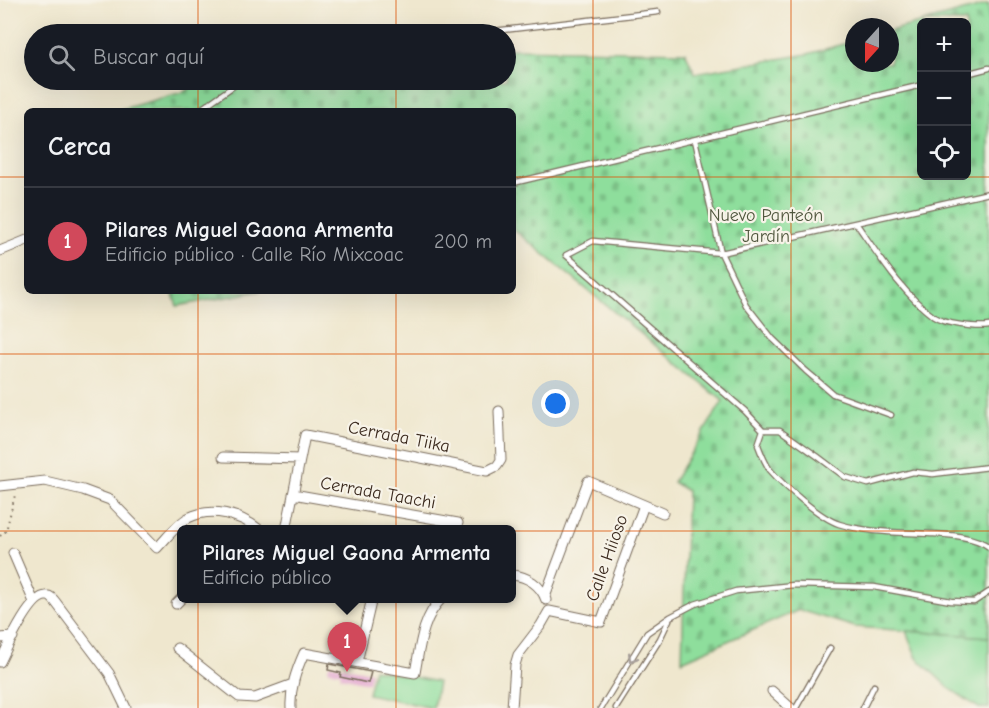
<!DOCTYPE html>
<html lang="es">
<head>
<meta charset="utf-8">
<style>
  body { margin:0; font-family:"Comic Neue",sans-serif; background:#242831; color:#f1f3f6 }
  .controls { position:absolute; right:18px; top:18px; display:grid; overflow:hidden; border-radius:9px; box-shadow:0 6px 24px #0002 }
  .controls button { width:54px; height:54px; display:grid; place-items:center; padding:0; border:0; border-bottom:2px solid #363941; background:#171b24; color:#f1f3f6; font:30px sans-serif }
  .compass { position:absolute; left:845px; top:18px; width:54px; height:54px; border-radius:50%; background:#171b24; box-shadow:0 6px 24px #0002; rotate:201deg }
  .you { position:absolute; left:556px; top:404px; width:21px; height:21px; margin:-15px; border:4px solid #fff; border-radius:50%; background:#1a73e8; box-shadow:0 0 0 9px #1a73e833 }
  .badge { display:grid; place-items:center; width:39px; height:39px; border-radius:50%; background:#d1495b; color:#fff; font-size:20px; font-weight:700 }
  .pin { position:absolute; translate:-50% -50px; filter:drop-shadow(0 2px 3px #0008) }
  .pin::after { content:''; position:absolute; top:32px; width:21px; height:18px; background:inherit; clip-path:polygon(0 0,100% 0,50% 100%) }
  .popup { position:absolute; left:177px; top:525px; width:339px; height:78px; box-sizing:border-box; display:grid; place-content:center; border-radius:9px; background:#171b24; filter:drop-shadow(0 2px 4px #0005); font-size:20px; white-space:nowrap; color:#9ea1a6 }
  .popup b { font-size:22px; color:#f1f3f6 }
  .popup::after { content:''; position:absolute; left:50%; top:100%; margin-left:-12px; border:12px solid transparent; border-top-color:#171b24 }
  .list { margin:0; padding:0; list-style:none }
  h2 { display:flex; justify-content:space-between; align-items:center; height:78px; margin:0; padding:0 24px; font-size:26px }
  h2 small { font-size:20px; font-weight:400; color:#9ea1a6 }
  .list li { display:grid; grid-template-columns:39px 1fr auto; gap:18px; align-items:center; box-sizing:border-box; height:108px; padding:0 24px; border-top:2px solid #363941 }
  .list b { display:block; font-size:22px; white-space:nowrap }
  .list p { margin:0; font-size:20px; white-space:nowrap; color:#9ea1a6 }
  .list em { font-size:20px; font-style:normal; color:#9ea1a6 }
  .icon { flex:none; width:33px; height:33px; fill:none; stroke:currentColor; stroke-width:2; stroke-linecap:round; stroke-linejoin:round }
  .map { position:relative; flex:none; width:989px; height:708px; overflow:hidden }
  .search { position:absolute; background:#171b24; box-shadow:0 6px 24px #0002; left:24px; top:24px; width:492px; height:66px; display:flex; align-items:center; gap:15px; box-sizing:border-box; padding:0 21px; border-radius:33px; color:#9ea1a6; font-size:22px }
  .panel { position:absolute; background:#171b24; box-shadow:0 6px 24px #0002; left:24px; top:108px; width:492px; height:186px; border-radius:9px }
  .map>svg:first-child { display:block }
</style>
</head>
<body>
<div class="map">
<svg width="989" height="708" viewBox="0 0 989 708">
  <defs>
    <pattern id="cemetery-stones" width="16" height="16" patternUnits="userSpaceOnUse" patternTransform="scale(1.5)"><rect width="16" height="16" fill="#8ede9c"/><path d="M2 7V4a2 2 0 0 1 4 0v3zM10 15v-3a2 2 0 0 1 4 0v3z" fill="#7bbf86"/></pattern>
  </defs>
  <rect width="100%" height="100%" fill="#f7f3e8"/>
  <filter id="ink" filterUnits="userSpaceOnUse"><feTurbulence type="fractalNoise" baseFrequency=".0167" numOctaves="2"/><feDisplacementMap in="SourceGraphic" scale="12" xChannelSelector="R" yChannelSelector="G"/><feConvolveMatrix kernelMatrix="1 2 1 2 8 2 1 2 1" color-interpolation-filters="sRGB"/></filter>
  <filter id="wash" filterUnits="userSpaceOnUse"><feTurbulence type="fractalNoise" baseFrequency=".008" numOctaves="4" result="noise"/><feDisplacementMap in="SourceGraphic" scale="24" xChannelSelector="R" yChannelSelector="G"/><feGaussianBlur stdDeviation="1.35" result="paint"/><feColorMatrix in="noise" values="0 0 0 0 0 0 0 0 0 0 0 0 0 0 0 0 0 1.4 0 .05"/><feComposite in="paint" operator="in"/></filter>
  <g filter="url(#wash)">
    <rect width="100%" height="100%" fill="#efe7ce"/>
    <path fill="#8ede9c" stroke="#64845d" stroke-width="1.5" d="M906 631 989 637V708H979L949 688 917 658Z
      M374 669 438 682 433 708 368 694Z"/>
    <path fill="url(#cemetery-stones)" stroke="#64845d" stroke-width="1.5" fill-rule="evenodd" d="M989 4V637L855 627 799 610 682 661 687 491 673 482 723 401 513 229V111H115L183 92 206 80H506V49L685 52 695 73 808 54 854 41V63H890V31ZM922 22H966V176H922Z
      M172 291H261L177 306Z"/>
    <g id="blocks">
      <path fill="#e2a3cf" d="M329 664 371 672 368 683 340 677 341 673 328 670Z"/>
    </g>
  </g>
  <g filter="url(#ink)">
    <use href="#blocks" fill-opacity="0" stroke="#7a6c5c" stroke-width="1.5"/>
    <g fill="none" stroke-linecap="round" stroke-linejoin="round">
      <defs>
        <path id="service" d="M468 34 658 12
          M966 74 989 68
          M198 111 242 80
          M695 140 721 253 746 305 772 338 806 371 833 394 891 415
          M513 183 922 85
          M856 223C879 256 901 292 934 317 944 324 977 328 989 326
          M763 430 745 411 566 255 593 241 721 253 989 193
          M989 467 933 474 913 472 868 484 845 477 817 456 780 430H763L758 445C761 453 765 463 770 470 783 485 820 518 839 524 868 533 901 532 931 534 949 535 975 536 989 547
          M601 708 647 633 670 617 695 604 736 591 794 585 874 587 951 601 974 602 989 592
          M616 708 660 639 669 620
          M796 708 830 648
          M863 708 874 686"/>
        <path id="minor" d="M0 251 27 240
          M223 457 300 459
          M0 486 45 481 83 490 110 500 157 548C166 539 177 524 188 518 212 506 239 514 260 530
          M293 494 458 523
          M286 530 305 435 487 471 497 466 501 460 499 411
          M13 553 34 602
          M512 575C527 576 541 585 546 600
          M545 596 588 481 663 513
          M176 604 182 598
          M549 611 601 622 644 505
          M0 638 13 637
          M177 648 239 697 255 698 293 684
          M0 662C7 648 30 596 46 596 51 595 54 600 57 604L109 673 126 708
          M357 662 372 598
          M772 691 791 708
          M291 708C290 688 296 671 304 653L415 673C420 646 422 618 442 598
          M512 708 515 665 518 655 541 625 549 611"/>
      </defs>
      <use href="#service" stroke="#7a6c5c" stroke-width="7"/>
      <use href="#minor" stroke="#7a6c5c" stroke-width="11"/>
      <path stroke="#7a6c5c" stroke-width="2" stroke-dasharray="1.5 4.5" stroke-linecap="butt" d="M0 536 6 531 15 495"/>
      <use href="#service" stroke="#fff" stroke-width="4.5"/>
      <use href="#minor" stroke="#fff" stroke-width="9"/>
    </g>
    <defs><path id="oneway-chevron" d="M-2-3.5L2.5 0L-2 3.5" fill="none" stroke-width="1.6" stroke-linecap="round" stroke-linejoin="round" transform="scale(1.5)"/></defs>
    <use stroke="#a79f9a" href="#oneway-chevron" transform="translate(632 658) rotate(122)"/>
  </g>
  <path fill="none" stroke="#df570d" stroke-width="1.5" stroke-opacity="0.55" d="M198 0V34M396 0V34M593 0V708M791 0V708M198 80V111M396 80V111M0 177H27M513 177H989M198 291V708M396 291V708M0 354H989M0 531H989"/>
  <g text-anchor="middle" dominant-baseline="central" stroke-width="4.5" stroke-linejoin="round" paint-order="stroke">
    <g font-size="18" fill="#50573e" stroke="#f7f3e8">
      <text x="766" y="215">Nuevo Panteón<tspan x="766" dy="21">Jardín</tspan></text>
    </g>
    <g font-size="18" fill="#3b2a1e" stroke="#f7f3e8">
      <text transform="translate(399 437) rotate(11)">Cerrada Tiika</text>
      <text transform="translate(378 493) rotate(10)">Cerrada Taachi</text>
      <text transform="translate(607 558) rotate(-70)">Calle Hiioso</text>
    </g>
  </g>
</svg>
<div class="controls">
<button>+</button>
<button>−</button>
<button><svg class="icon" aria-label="locate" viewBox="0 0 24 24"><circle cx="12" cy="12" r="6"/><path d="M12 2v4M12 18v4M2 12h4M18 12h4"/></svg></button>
</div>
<svg class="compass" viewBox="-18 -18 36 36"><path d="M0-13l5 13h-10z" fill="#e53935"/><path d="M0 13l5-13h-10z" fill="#9ea1a6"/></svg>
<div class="you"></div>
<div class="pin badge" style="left:347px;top:672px">1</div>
<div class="popup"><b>Pilares Miguel Gaona Armenta</b>Edificio público</div>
<div class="search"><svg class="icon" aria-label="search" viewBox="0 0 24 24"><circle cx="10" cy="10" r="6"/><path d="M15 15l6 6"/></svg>Buscar aquí</div>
<section class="panel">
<h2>Cerca<small></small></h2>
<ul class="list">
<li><span class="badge">1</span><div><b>Pilares Miguel Gaona Armenta</b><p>Edificio público · Calle Río Mixcoac</p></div><em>200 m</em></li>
</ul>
</section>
</div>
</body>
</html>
